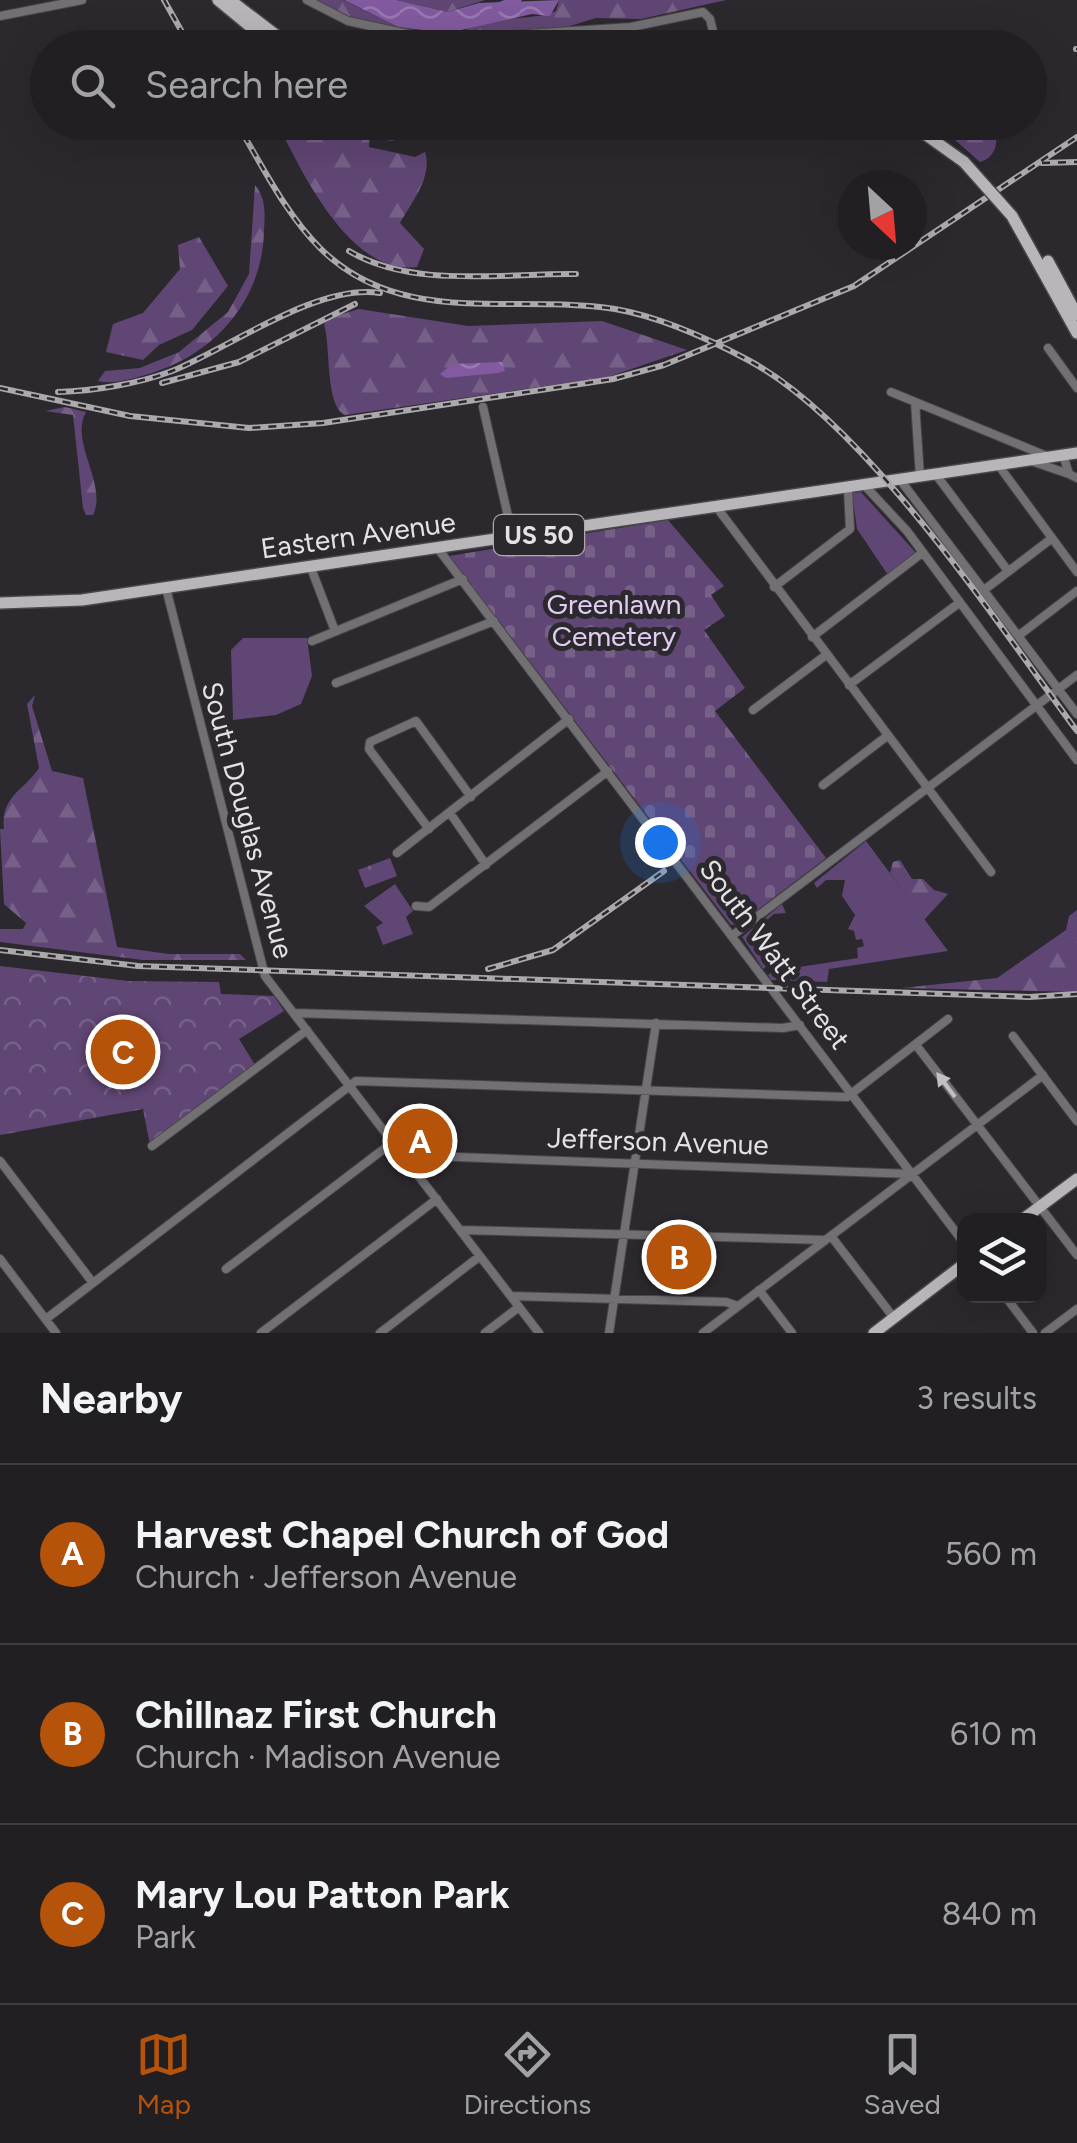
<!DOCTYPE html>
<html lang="en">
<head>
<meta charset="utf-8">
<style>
  body { margin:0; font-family:Figtree,sans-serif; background:#2d2c2f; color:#f1f3f6 }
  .controls { position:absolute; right:30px; bottom:30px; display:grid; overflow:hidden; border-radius:20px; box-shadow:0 10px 40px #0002 }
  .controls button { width:90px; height:90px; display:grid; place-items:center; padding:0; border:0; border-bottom:2px solid #3e3d40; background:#211f22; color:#f1f3f6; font:50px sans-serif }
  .compass { position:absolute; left:837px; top:170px; width:90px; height:90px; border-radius:50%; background:#211f22; box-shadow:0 10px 40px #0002; rotate:154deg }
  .you { position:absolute; left:660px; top:842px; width:35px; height:35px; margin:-25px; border:8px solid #fff; border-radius:50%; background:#1a73e8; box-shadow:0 0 0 15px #1a73e833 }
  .badge { display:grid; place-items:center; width:65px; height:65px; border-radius:50%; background:#b45309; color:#fff; font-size:32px; font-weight:700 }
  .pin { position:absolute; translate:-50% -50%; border:5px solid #fff; box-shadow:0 2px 10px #0006 }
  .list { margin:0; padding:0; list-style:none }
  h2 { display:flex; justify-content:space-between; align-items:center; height:130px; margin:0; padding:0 40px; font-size:42px }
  h2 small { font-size:32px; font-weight:400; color:#a2a2a5 }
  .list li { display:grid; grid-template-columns:65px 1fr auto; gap:30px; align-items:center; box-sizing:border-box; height:180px; padding:0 40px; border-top:2px solid #3e3d40 }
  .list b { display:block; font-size:38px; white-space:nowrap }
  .list p { margin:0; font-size:32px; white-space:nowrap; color:#a2a2a5 }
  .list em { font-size:32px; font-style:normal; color:#a2a2a5 }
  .icon { flex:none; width:55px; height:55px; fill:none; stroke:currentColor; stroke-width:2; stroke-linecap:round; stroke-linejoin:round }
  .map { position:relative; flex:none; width:1077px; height:1333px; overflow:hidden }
  .search { position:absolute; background:#211f22; box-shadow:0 10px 40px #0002; left:30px; right:30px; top:30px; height:110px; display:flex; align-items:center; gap:25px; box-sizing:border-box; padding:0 35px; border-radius:55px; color:#a2a2a5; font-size:38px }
  .sheet { height:670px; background:#211f22 }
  nav { display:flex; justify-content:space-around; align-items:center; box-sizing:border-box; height:140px; border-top:2px solid #3e3d40; background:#211f22; font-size:28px; color:#a2a2a5 }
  nav a { display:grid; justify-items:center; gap:5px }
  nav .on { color:#b45309 }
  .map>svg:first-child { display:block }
</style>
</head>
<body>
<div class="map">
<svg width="1077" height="1333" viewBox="0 0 1077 1333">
  <defs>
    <pattern id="forest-firs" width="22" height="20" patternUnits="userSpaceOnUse" patternTransform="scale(2.5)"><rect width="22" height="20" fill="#604674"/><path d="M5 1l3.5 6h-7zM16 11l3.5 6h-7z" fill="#776088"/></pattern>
    <pattern id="cemetery-stones" width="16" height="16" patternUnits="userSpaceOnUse" patternTransform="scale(2.5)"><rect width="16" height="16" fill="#604674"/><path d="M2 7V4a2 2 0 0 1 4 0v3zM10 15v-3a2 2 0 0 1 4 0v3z" fill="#776088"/></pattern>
    <pattern id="park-crowns" width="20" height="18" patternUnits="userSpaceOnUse" patternTransform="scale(2.5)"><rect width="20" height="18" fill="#604674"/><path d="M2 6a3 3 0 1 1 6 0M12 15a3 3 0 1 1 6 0" fill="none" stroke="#776088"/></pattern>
    <pattern id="water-waves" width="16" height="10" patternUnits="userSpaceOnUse" patternTransform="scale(2.5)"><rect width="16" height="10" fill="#825a9f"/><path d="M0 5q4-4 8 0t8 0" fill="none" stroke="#9979b1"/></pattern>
  </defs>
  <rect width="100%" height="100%" fill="#2c292e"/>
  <path fill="#604674" d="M861 492 917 554 888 575 857 529 852 493Z
    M243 638H307L312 676 301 704 276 715 233 720 231 650Z
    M866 841 948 951 829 969 827 982 771 980 768 975 773 971 858 958 857 948 864 946 862 939 856 940 854 931 848 929 855 915 842 896 845 880H826L817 888 814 883Z
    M395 884 413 911 406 917 413 934 383 945 376 927 383 923 364 906Z
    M782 904 786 913 774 914 756 929 754 945 776 959 763 969 742 937Z"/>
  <path fill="url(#forest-firs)" d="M312 0H343L398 27 448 35C417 44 339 18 312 0Z
    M396 0H485L448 12Z
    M559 0H726L641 19 596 18 560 29 461 34C484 12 529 23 556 11Z
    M277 123H396L399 135 393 141 386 140 377 127H370L369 147 415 157 425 152C433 177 411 203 400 223L424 249 417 267C350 276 302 172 277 123Z
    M936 123H991C1000 137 998 157 980 162Z
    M255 185C266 198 265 214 264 230 263 299 216 353 152 373 135 378 115 385 98 381L105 371 140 368 179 352 228 312 249 274Z
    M199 237 228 286 192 330 159 345 143 360 106 352 113 324 143 313 180 269 178 245Z
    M359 309 468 326 602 321 687 350 608 377 345 415C325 406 331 347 324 324L329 318Z
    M65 407 86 412C69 442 108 484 93 515H86L83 508 73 415 45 411Z
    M35 695 32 706 52 771 83 778 117 947 169 954H240L246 960H143L0 942V929H23L26 923 4 904 0 829H4C0 796 25 790 39 768L27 704Z
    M900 860 912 879H923L934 890 948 894 924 920 890 873 893 862Z
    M1077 910V992L902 988 997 978 1066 930 1069 916Z"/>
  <path fill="url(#cemetery-stones)" d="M668 520 724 586 711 595 725 616 704 630 745 688 715 711 826 858 739 924 731 925 449 556Z"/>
  <path fill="url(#park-crowns)" d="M390 858 397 876 365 888 358 870Z
    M0 966 128 981 219 982 221 994 274 996 284 1011 239 1039 255 1065 150 1145 143 1109 0 1135Z"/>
  <path fill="url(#water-waves)" d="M344 0H396L448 12 479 3 559 0 550 16 532 14 448 33 398 27Z
    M502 362 505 371 498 373 446 378 440 374 452 364Z"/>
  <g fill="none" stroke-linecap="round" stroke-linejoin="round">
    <path stroke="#825a9f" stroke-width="9" d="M496 8 517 0"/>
    <defs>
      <path id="minor" d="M307 0 348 21 436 40 631 27 703 12 710 19 717 48
        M0 16 82 0
        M1048 348 1077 388
        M891 392 1049 457
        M915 402 920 477
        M483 407 513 538
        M1064 458 1069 474 1077 478
        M1034 462 1069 474
        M999 466 1077 572
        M937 476 1008 571
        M901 481 1077 714
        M866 487 907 531 1077 760
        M718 509 991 872
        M439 550 964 1243
        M311 568 335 631
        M774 587 850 529 848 489
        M166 588 265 976 539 1333
        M984 590 1051 539
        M1018 636 1077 591
        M812 637 922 553
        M312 641 463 579
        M336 683 494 621
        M849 685 959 603
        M753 710 826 655
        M823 785 887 736
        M450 813 486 865
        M429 829 369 749 370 742 416 721 471 797
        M397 853 569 719
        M416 906 429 907 608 771
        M733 935 1077 675
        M294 1013 783 1028 800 1025
        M1013 1036 1077 1121
        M916 1045 1077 1255
        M152 1146 307 1030
        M403 1155 912 1174
        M0 1161 93 1283
        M461 1230 825 1240
        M831 1236 894 1318
        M0 1259 56 1333
        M226 1269 393 1142
        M759 1290 792 1333
        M511 1296 726 1302 738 1306
        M1005 1296 1033 1333
        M46 1319 356 1081 847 1097 948 1019
        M261 1333 437 1199
        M380 1333 480 1256
        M485 1333 519 1307
        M609 1333 656 1023
        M703 1333 1043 1075
        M1045 1333 1077 1309"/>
      <path id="major" d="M218 0 276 48
        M230 0 293 48
        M908 122 964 162
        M1012 216 1077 333
        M1048 261 1077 315
        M0 603 82 600 1077 453
        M1022 1220 1077 1179
        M874 1333 964 1264"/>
    </defs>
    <use href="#minor" stroke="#49474b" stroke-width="10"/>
    <use href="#major" stroke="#49474b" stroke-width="14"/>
    <use href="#minor" stroke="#727073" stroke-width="8"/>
    <use href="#major" stroke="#b9b6bb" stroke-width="11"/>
    <defs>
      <path id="rail" d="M164 0 191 48
        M1076 49H1077
        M236 122C262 165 285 213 320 248 401 329 514 293 615 309 661 317 707 338 748 360 866 423 996 622 1077 731
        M1042 163 1077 162
        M349 251C413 289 504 273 576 274
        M162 383 239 362 355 304
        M0 388 130 416 249 428 323 423 613 379 664 365 854 286 1077 137
        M58 392C93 391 138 384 172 371 229 348 318 283 380 293
        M0 950 138 966 1029 997 1077 994
        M488 969 553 950 664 871"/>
    </defs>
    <use href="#rail" stroke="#aba9ac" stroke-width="6"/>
    <use href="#rail" stroke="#2c292e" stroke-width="2.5" stroke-dasharray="8" stroke-linecap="butt"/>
    <defs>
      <path id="major-bridge" d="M964 162 1012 216"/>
    </defs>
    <use href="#major-bridge" stroke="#49474b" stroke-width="14" stroke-linecap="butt"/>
    <use href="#major-bridge" stroke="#b9b6bb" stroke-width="11"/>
  </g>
  <defs><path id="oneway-solid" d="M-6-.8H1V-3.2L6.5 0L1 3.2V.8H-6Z" transform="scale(2.5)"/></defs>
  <use fill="#c2c0c3" href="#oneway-solid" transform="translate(946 1085) rotate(-127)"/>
  <g text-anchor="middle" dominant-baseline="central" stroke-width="10" stroke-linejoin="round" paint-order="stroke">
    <rect fill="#2c292e" stroke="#adaaae" stroke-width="2.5" x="494" y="515" width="90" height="40" rx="8"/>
    <g font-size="25" font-weight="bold" fill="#e4e2e5">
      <text x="539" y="535">US 50</text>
    </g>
    <g font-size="28" fill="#e4e2e5" stroke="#2c292e">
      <text transform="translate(358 535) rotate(-8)">Eastern Avenue</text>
      <text transform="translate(248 820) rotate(75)">South Douglas Avenue</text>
      <text transform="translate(775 954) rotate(53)">South Watt Street</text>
      <text transform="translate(658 1141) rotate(2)">Jefferson Avenue</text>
    </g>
    <g font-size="28" fill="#e2cdf3" stroke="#2c292e">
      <text x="614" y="604">Greenlawn<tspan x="614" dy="32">Cemetery</tspan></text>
    </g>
  </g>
</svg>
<div class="controls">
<button><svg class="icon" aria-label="layers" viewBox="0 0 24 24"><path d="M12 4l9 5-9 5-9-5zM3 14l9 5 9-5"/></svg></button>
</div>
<svg class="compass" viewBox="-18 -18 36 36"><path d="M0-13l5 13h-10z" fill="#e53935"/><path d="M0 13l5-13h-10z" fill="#a2a2a5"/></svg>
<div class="you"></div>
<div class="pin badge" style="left:420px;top:1141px">A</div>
<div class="pin badge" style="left:679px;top:1257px">B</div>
<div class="pin badge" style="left:123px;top:1052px">C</div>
<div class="search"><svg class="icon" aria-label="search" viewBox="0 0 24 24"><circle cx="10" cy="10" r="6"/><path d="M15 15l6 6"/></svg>Search here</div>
</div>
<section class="sheet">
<h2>Nearby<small>3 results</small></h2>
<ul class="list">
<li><span class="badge">A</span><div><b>Harvest Chapel Church of God</b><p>Church · Jefferson Avenue</p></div><em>560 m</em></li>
<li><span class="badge">B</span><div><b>Chillnaz First Church</b><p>Church · Madison Avenue</p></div><em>610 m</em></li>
<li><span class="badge">C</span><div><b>Mary Lou Patton Park</b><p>Park</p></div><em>840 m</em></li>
</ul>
</section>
<nav>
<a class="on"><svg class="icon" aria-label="map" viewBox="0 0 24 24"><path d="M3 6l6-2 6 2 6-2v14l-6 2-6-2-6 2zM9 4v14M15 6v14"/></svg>Map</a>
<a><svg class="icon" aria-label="directions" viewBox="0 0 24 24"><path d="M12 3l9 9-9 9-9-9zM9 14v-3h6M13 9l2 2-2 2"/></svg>Directions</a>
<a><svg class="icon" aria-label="saved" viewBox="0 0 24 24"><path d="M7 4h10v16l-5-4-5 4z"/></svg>Saved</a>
</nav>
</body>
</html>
